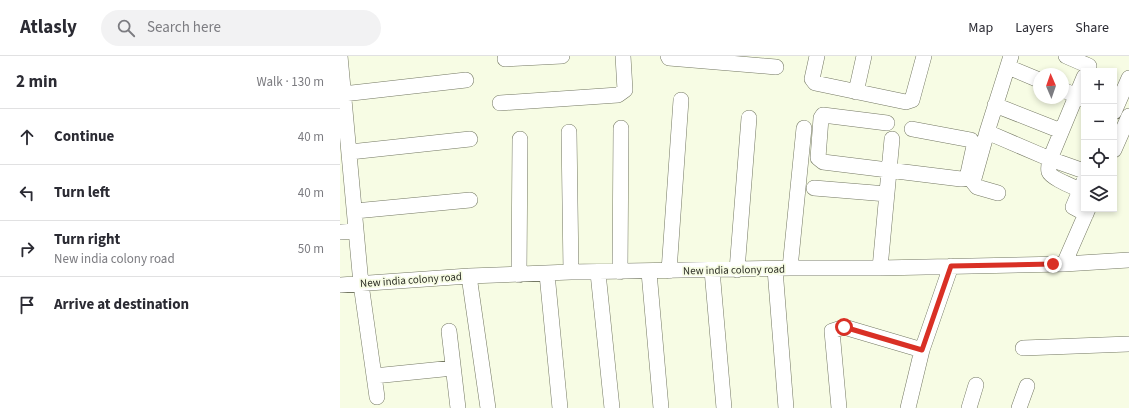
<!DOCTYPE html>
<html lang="en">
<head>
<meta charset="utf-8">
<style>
  body { margin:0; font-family:"Source Sans 3",sans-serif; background:#f2f2f3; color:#2b2b33 }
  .controls { position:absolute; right:12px; top:12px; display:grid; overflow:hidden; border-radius:0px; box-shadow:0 2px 6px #0003 }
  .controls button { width:36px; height:36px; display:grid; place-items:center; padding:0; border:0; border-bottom:1px solid #e1e1e2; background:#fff; color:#2b2b33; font:20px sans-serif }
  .compass { position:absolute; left:693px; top:12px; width:36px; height:36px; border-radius:50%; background:#fff; box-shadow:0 2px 6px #0003; rotate:358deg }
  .stop { position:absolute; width:12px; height:12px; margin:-9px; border:3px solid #d93025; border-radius:50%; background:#fff }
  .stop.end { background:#d93025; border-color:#fff; box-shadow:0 1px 4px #0008 }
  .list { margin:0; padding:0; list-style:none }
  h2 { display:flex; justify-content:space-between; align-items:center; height:52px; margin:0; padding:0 16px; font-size:17px }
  h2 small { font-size:13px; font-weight:400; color:#7c7c81 }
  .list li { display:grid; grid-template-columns:26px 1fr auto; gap:12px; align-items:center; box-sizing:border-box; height:56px; padding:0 16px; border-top:1px solid #e1e1e2 }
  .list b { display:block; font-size:15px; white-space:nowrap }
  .list p { margin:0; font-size:13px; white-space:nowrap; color:#7c7c81 }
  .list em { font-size:13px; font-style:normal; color:#7c7c81 }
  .icon { flex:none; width:22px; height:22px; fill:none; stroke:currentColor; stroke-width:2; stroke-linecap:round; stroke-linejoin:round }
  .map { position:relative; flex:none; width:789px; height:352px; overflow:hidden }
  header { display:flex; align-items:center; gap:24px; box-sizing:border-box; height:56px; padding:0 20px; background:#fff; border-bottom:1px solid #e1e1e2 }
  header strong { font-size:19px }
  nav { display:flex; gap:22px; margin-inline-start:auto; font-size:14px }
  .search { width:280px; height:36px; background:#f2f2f3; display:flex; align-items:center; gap:10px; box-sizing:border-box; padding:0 14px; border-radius:22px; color:#7c7c81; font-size:15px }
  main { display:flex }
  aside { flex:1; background:#fff }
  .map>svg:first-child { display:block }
</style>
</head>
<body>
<header>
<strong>Atlasly</strong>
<div class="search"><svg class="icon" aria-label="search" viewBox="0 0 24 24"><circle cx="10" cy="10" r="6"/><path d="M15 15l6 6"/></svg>Search here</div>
<nav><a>Map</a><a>Layers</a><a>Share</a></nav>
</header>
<main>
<aside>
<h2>2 min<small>Walk · 130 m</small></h2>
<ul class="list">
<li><svg class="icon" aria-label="ahead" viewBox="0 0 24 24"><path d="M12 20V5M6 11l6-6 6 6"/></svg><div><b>Continue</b></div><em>40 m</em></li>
<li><svg class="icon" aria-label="left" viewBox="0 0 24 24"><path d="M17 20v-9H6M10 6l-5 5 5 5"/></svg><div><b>Turn left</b></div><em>40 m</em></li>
<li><svg class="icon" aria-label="right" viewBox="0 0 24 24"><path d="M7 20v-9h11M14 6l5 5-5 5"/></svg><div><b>Turn right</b><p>New india colony road</p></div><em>50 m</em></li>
<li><svg class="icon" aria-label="arrive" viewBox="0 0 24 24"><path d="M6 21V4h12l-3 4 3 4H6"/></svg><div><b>Arrive at destination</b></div></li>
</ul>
</aside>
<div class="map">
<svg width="789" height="352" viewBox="0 0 789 352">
  <rect width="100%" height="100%" fill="#f7fce4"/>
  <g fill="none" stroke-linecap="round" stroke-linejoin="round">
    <defs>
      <path id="minor" d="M0 0 21 228 37 341
        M328 0 329 2 436 11
        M477 0 472 23 475 27 566 46 572 44 584 0
        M671 0 647 76 710 103 744 115
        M726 0 749 10
        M165 3 222 0
        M668 11 699 24
        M723 34 744 43
        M516 36 524 0
        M3 38 126 24
        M160 47 278 39 285 34 283 0
        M655 49 721 75
        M774 56 789 22
        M547 67 483 59 481 62 478 102 483 106 621 123 627 122 634 90 631 84 572 73
        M229 76 231 216
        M647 76 633 126 637 131 658 137
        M774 94 789 60
        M10 96 130 83
        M744 125 733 151 746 158
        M474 132 547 138
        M740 134C734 131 711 122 709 116 708 112 709 107 710 103L744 21
        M15 155 130 144
        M0 176 16 175
        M724 208 748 153
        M450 212 464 72
        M540 212 552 83
        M435 213 446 352
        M372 214 384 352
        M397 214 409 62
        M329 215 341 44
        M280 216 281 72
        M309 216 321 352
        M258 217 272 352
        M207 218 220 352
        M179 219 180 83
        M129 220 148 352
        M0 229 129 220 231 216 450 212H540L724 208 789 204
        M109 275 118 352
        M683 292 789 288
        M34 320 113 312
        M499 352 492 275 504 271 582 294
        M568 352 582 294 611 210
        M629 352 636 329
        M679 352 687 330"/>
    </defs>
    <use href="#minor" stroke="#747863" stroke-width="16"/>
    <use href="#minor" stroke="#fff" stroke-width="15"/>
  </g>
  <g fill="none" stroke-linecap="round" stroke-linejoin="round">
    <path stroke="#d93025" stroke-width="5" d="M504 271 582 294 611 210 713 208"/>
  </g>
  <g text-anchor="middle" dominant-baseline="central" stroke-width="3.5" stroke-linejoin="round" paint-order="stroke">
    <g font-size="11" fill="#2c2e25" stroke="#f7fce4">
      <text transform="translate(394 214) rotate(-1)">New india colony road</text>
      <text transform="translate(71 224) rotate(-4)">New india colony road</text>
    </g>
  </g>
</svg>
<div class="controls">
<button>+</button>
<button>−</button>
<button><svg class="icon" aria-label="locate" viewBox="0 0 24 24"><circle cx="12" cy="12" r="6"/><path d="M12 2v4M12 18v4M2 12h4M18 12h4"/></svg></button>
<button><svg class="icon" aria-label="layers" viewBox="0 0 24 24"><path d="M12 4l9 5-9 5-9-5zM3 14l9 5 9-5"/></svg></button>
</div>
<svg class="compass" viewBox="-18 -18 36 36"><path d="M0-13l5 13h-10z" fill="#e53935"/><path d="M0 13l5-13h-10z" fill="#7c7c81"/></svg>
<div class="stop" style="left:504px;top:271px"></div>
<div class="stop end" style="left:713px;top:208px"></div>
</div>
</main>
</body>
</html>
